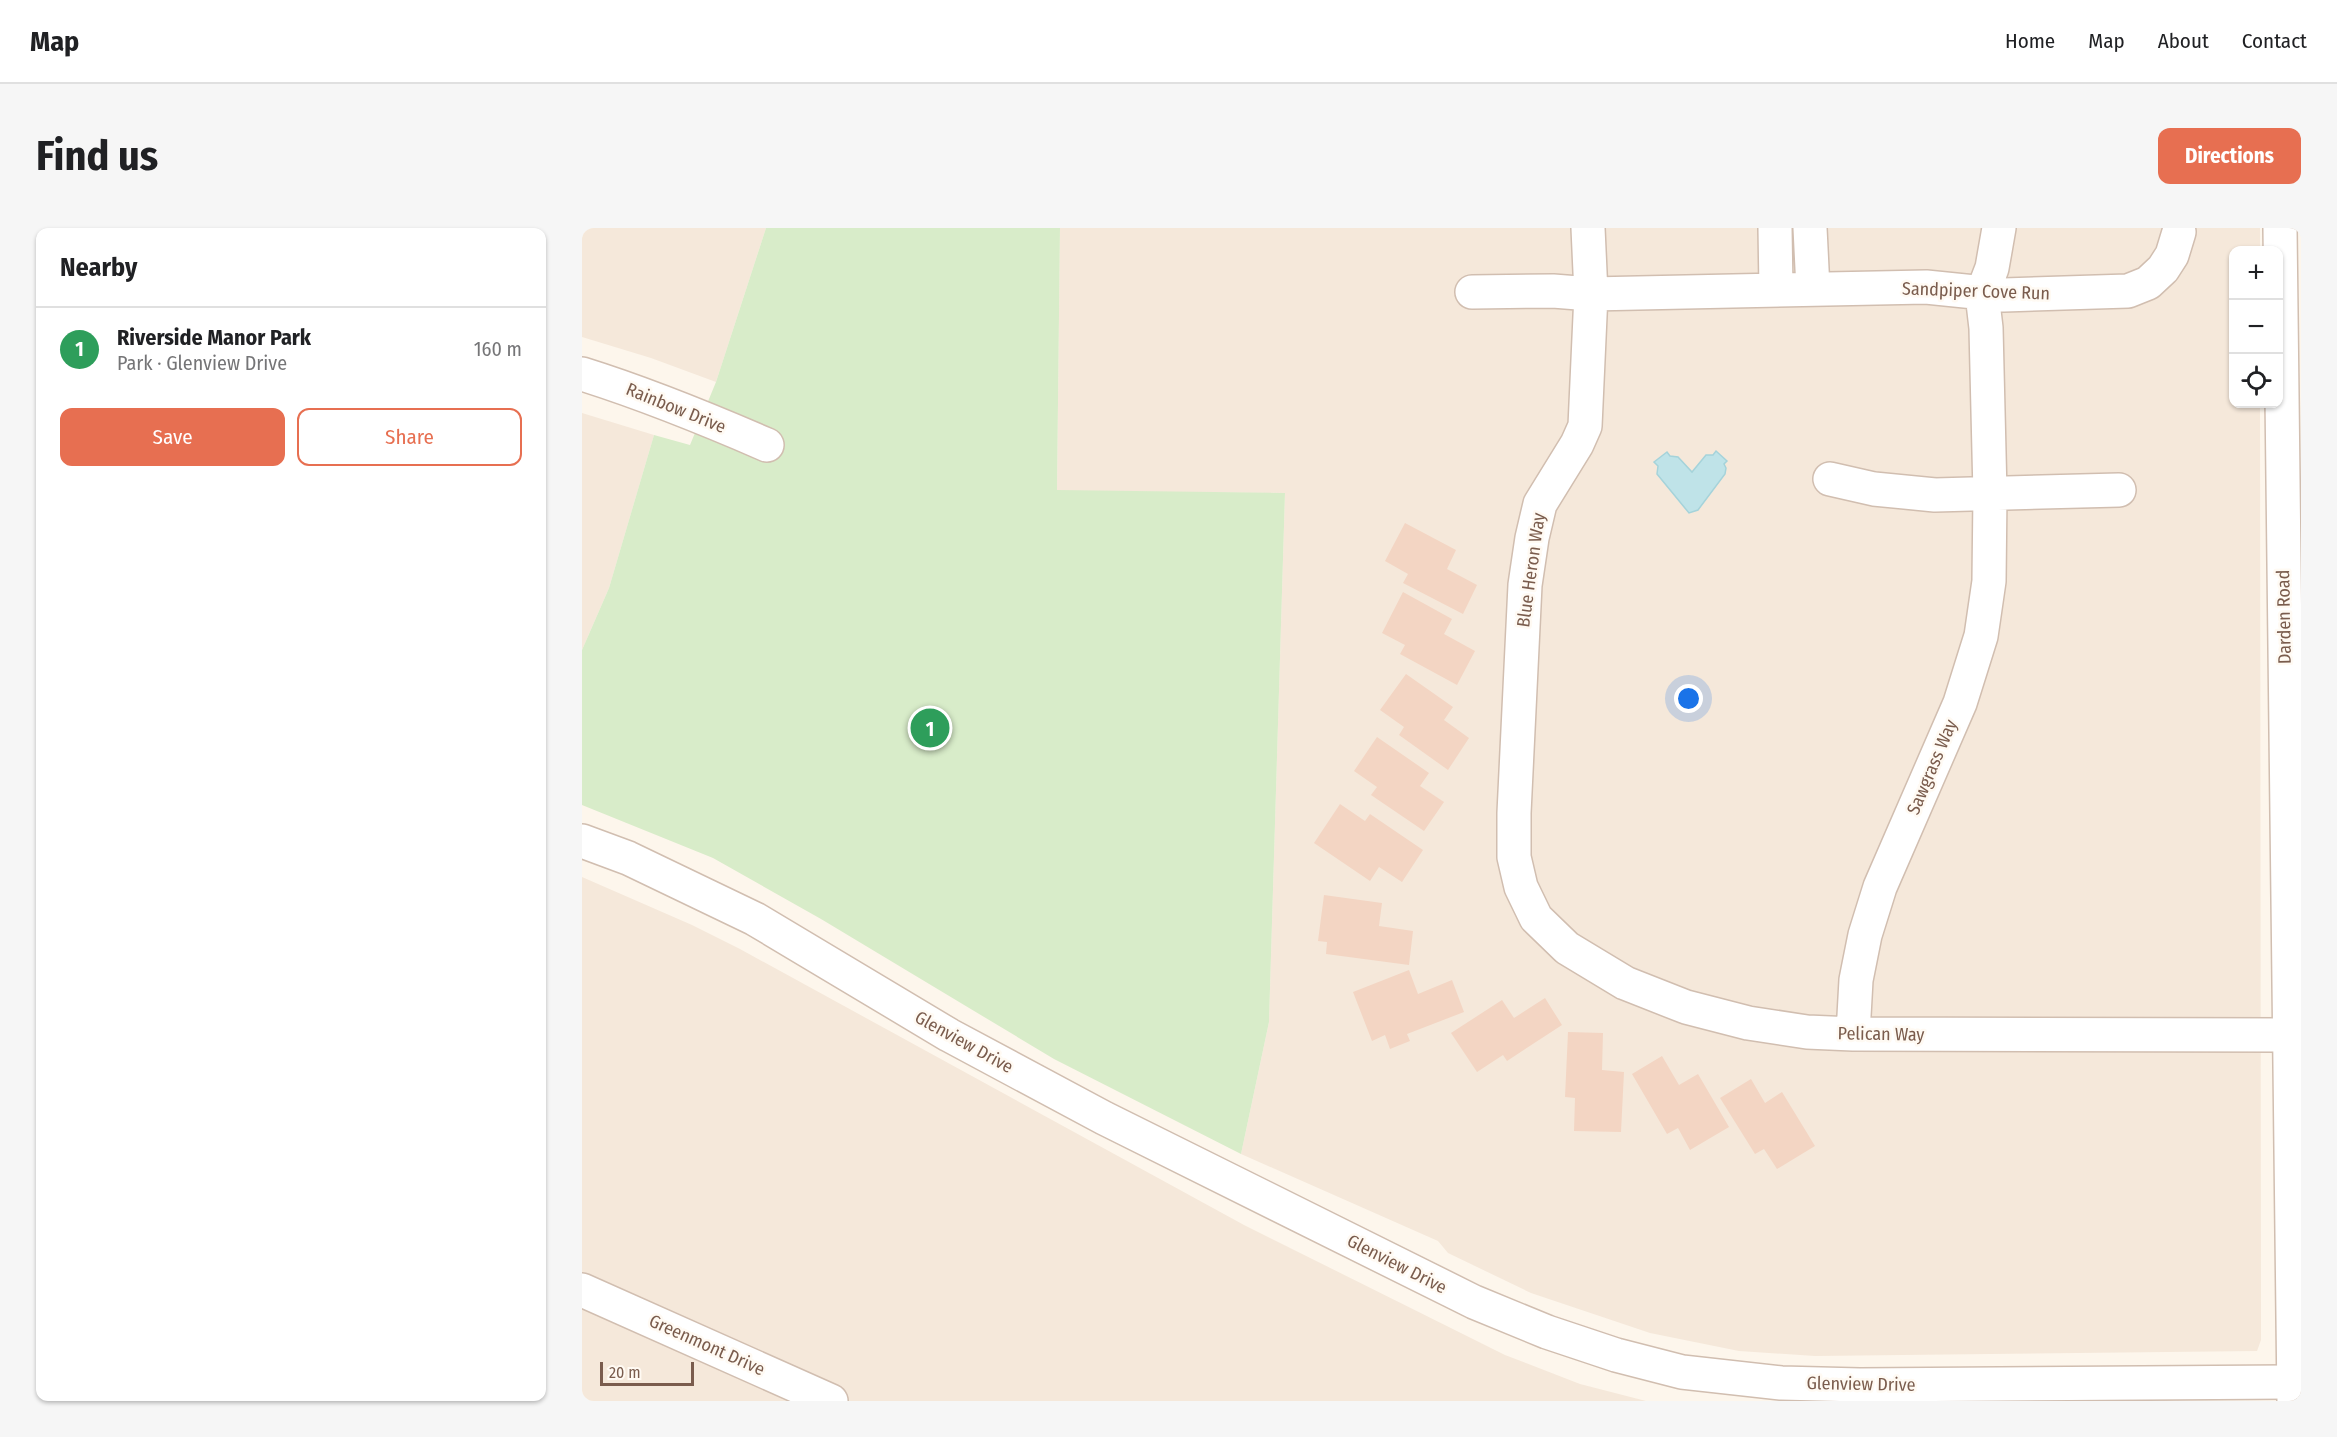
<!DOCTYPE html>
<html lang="en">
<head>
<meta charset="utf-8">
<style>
  body { margin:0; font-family:"Fira Sans Condensed",sans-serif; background:#f6f6f6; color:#202124 }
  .controls { position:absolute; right:18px; top:18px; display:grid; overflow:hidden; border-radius:12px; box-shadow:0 2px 4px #0004 }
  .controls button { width:54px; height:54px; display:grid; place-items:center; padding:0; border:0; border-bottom:2px solid #e0e0e0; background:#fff; color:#202124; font:30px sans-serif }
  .scale { position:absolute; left:18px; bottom:15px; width:94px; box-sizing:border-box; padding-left:6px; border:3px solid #7a5c4d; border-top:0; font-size:16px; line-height:21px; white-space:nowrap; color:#7a5c4d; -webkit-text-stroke:4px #fffaf3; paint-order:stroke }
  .you { position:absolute; left:1107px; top:471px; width:21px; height:21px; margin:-15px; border:4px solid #fff; border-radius:50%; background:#1a73e8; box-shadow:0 0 0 9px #1a73e833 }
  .badge { display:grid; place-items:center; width:39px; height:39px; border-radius:50%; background:#e76f51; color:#fff; font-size:20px; font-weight:700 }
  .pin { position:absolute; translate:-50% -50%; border:3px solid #fff; box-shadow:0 2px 6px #0006 }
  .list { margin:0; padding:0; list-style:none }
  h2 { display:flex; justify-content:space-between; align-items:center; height:78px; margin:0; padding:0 24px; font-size:26px }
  h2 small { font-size:20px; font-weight:400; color:#757577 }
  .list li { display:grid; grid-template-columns:39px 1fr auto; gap:18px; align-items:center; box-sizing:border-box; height:84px; padding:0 24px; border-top:2px solid #e0e0e0 }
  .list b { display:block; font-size:22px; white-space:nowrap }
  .list p { margin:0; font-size:20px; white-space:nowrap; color:#757577 }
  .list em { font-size:20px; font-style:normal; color:#757577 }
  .actions { display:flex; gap:12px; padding:18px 24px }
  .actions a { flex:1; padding:14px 0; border:2px solid #e76f51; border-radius:12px; text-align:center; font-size:21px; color:#e76f51 }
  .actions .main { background:#e76f51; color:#fff }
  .icon { flex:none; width:33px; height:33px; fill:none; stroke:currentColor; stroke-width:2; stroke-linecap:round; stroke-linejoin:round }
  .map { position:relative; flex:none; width:1719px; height:1173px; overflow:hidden; border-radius:12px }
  header { display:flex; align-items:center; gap:36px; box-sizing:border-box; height:84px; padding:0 30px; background:#fff; border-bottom:2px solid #e0e0e0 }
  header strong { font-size:28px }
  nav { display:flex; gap:33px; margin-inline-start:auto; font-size:21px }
  .intro { display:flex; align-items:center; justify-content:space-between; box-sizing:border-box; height:144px; padding:0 36px }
  h1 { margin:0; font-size:42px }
  .button { padding:15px 27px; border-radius:12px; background:#e76f51; color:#fff; font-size:21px; font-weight:700 }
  main { display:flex; gap:36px; padding:0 36px }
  aside { flex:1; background:#fff; border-radius:12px; box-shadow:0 2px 4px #0004 }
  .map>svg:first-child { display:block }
</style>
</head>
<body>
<header>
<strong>Map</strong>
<nav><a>Home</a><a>Map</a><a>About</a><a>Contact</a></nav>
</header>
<div class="intro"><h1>Find us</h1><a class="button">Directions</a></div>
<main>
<aside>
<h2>Nearby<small></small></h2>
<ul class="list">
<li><span class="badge" style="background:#2e9e5b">1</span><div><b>Riverside Manor Park</b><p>Park · Glenview Drive</p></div><em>160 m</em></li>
</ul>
<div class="actions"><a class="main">Save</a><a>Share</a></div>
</aside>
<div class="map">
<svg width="1719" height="1173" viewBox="0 0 1719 1173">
  <rect width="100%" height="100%" fill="#fdf6ec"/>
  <path fill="#f5e8da" d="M0 0H184L134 154 69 130 0 109Z
    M478 0H1678V22H1652V176H1678L1679 1112 1675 1123 1233 1128 1157 1123 1068 1105 949 1065 866 1025 856 1013 659 926 687 794 703 265 475 263Z
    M0 185 72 207 27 360 0 422Z
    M0 649 110 697 158 721 662 997 923 1127 998 1156 1064 1173H0Z"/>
  <path fill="#d8ecc9" d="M184 0H478L475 262 703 265 687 794 659 926 472 831 239 691 131 630 0 577V422L27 360 72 207 108 217 134 154Z"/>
  <path fill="#bfe3e8" stroke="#a5d3da" stroke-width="1.5" d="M1134 223 1145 233 1142 236 1144 240 1143 246 1116 282 1107 285 1075 246 1076 238 1072 234 1085 224 1088 228 1096 229 1110 244 1124 227H1131Z"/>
  <path fill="#f3d5c3" d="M823 295 874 322 865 341 895 357 881 386 821 355 826 346 803 333Z
    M821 364 870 391 862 406 893 423 875 457 818 426 823 417 800 405Z
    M824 446 871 479 862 492 887 510 866 542 817 507 822 499 798 482Z
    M795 509 847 545 838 558 862 574 842 603 789 567 795 559 772 543Z
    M758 576 783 593 788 586 841 622 820 654 797 639 788 653 732 615Z
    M742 667 800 675 797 698 831 703 827 737 744 726 745 714 736 713Z
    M827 742 836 766 870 752 882 784 825 806 828 813 808 821 803 807 790 813 771 764Z
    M963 770 980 797 925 833 921 827 895 844 869 805 920 772 932 790Z
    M986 804 1021 805 1020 842 1042 844 1039 904 992 903 993 870 983 869Z
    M1080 828 1097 857 1116 846 1147 899 1108 922 1096 900 1085 906 1050 846Z
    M1169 851 1183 875 1200 864 1233 918 1195 941 1182 921 1173 926 1138 870Z"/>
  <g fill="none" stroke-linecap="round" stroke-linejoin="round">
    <defs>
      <path id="minor" d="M1006 0 1009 66 1003 198 995 216 958 276 950 310 943 357 932 585V629L939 659 954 690 985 720 1043 755 1104 779 1166 795 1225 804 1271 806 1708 807
        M1193 0 1194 61
        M1228 0 1231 61
        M890 64 971 63 1009 66 1344 59 1422 67 1546 63 1566 55 1581 41 1590 27 1597 4
        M0 146C64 166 125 191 185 217
        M1248 251 1292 261 1353 267 1537 262
        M0 613 46 630 173 691 367 807 522 890 892 1074 965 1104 1034 1127 1100 1144 1199 1155 1278 1157 1712 1154
        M1271 806 1274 752 1283 707 1298 659 1378 475 1399 408 1407 353 1408 266 1404 100 1400 66 1410 40 1417 0
        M0 1062 249 1173"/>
      <path id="tertiary" d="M1698 0 1712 1173"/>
    </defs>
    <use href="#minor" stroke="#d1beb0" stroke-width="36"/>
    <use href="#tertiary" stroke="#d1beb0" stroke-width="36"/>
    <use href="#minor" stroke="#fff" stroke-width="33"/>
    <use href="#tertiary" stroke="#fff" stroke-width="33"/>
  </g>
  <g text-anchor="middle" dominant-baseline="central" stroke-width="5" stroke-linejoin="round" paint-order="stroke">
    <g font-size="18" fill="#7a5c4d" stroke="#fffaf3">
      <text transform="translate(1394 63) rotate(2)">Sandpiper Cove Run</text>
      <text transform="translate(94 180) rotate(22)">Rainbow Drive</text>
      <text transform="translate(949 342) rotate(-82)">Blue Heron Way</text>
      <text transform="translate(1702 389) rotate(-91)">Darden Road</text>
      <text transform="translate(1350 539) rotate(-67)">Sawgrass Way</text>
      <text transform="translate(1299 806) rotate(1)">Pelican Way</text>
      <text transform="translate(382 814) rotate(29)">Glenview Drive</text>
      <text transform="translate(815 1036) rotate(27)">Glenview Drive</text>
      <text transform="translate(125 1117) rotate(24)">Greenmont Drive</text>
      <text transform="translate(1279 1156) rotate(1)">Glenview Drive</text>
    </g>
  </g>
</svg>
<div class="controls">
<button>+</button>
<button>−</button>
<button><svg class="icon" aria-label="locate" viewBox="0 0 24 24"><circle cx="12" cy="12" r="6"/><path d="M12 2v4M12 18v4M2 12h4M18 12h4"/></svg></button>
</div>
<div class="scale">20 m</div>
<div class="you"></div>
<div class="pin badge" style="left:348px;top:500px;background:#2e9e5b">1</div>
</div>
</main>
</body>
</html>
